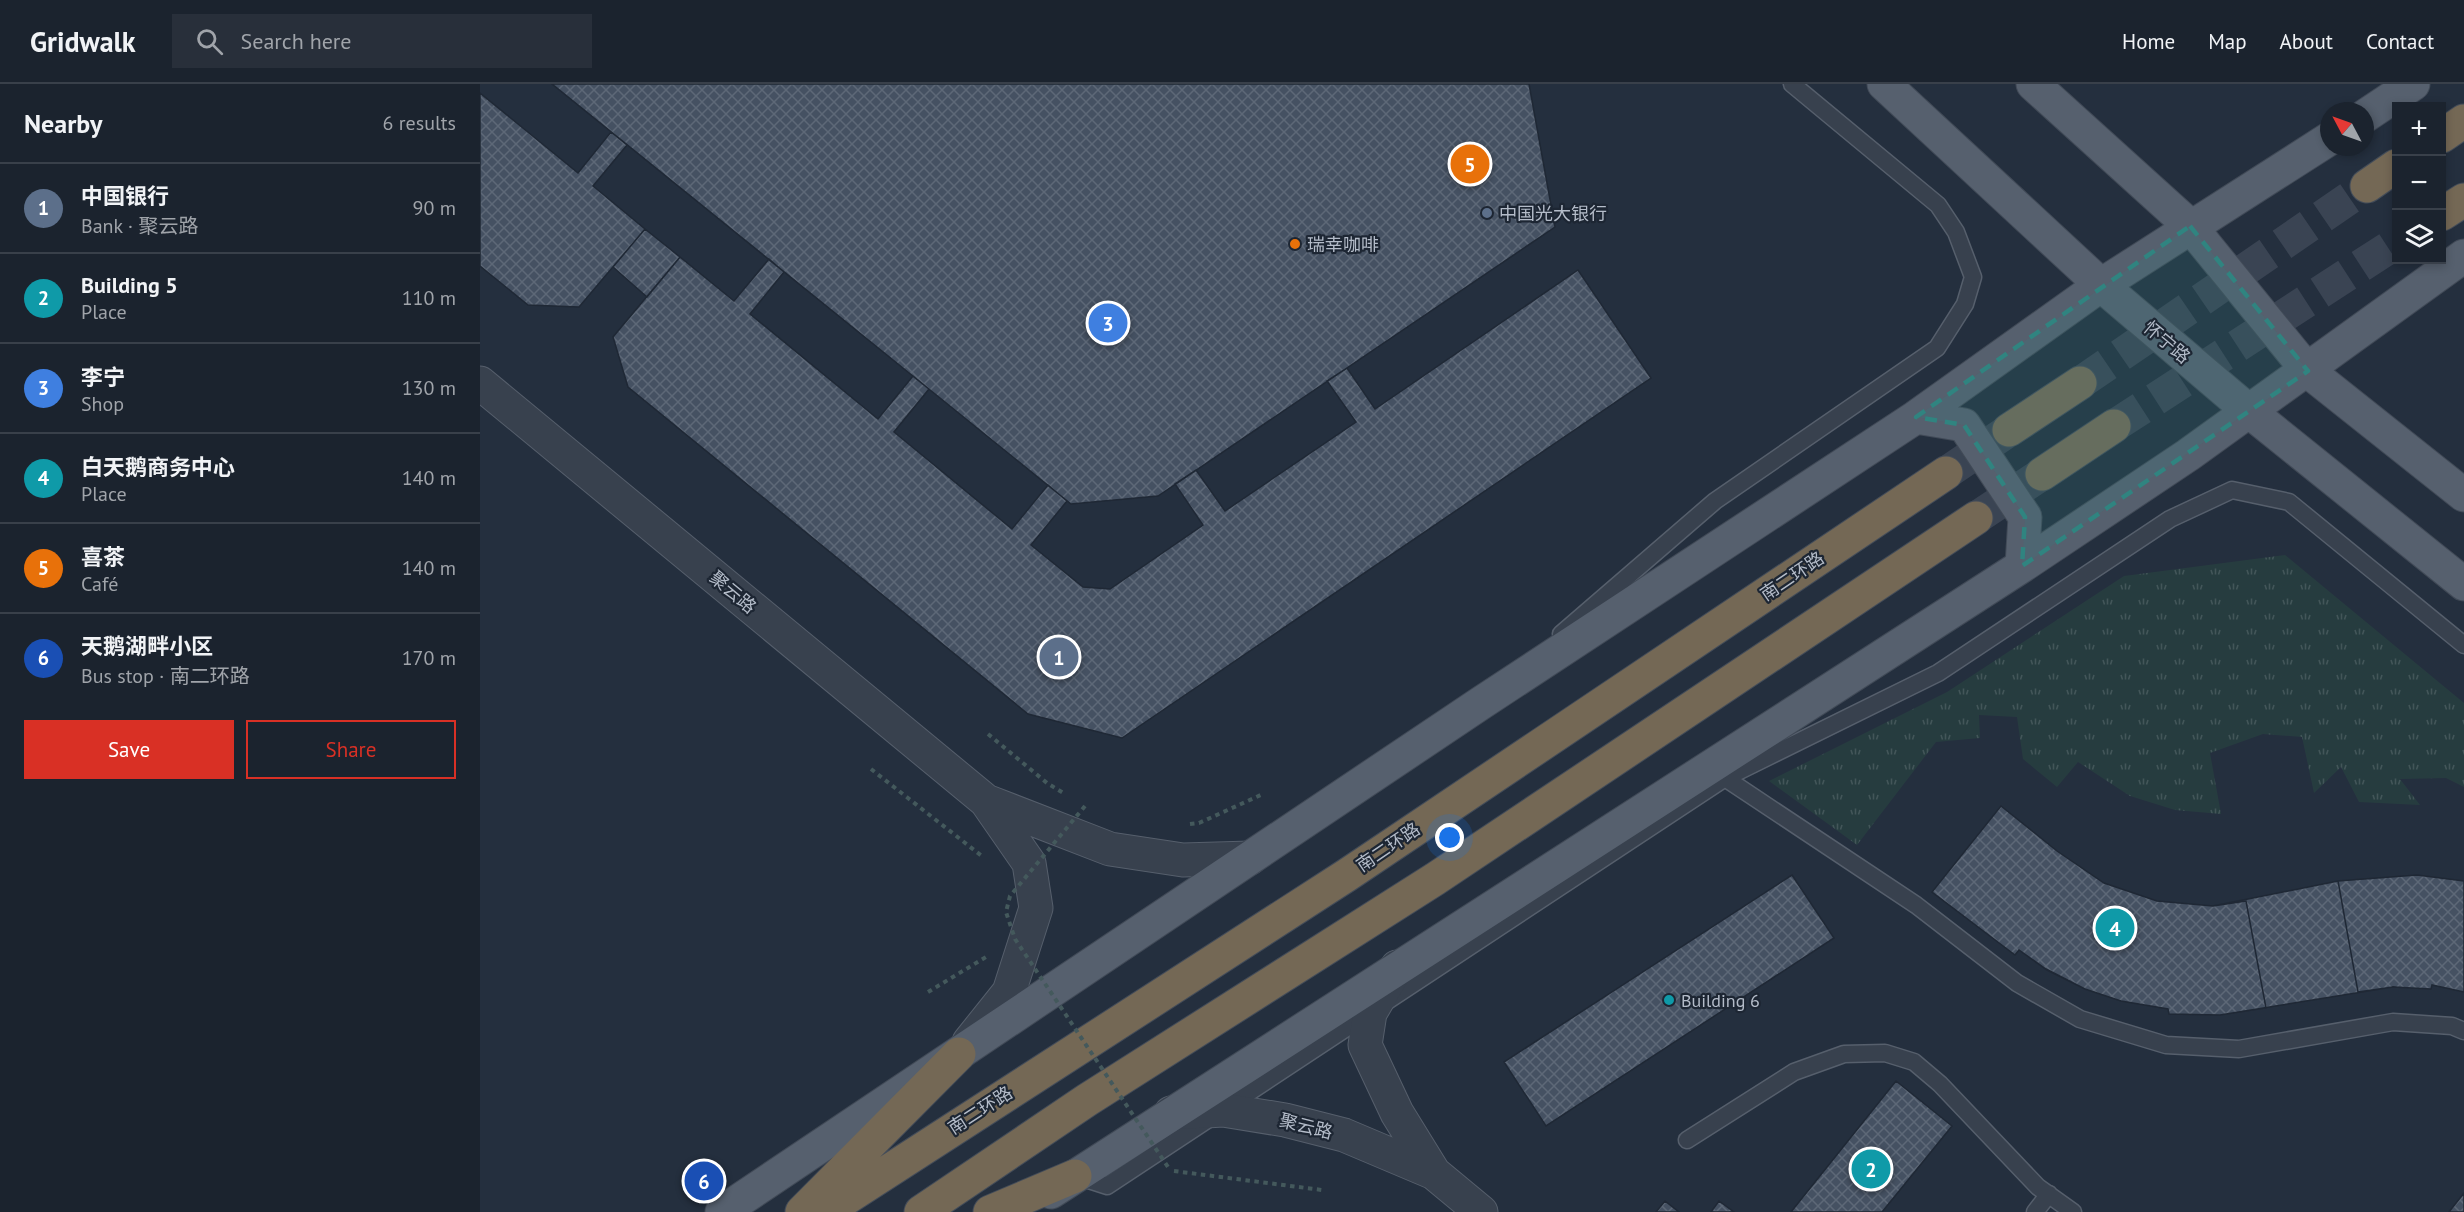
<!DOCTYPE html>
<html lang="en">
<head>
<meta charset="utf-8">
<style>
  body { margin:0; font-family:"PT Sans","Noto Sans SC",sans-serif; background:#282f3a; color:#f1f3f6 }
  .controls { position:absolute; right:18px; top:18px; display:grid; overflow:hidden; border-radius:0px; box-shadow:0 3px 9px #0003 }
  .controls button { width:54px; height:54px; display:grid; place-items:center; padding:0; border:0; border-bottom:2px solid #39404a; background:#1b232e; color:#f1f3f6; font:30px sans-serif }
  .compass { position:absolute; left:1840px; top:18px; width:54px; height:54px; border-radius:50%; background:#1b232e; box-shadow:0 3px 9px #0003; rotate:311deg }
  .you { position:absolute; left:970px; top:754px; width:21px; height:21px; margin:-15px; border:4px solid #fff; border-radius:50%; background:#1a73e8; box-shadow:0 0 0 9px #1a73e833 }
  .badge { display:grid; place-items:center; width:39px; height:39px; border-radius:50%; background:#d93025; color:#fff; font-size:20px; font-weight:700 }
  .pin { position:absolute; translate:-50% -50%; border:3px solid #fff; box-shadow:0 2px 6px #0006 }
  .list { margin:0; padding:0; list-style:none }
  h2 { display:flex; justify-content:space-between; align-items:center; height:78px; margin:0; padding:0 24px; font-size:26px }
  h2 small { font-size:20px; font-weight:400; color:#a0a4aa }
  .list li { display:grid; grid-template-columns:39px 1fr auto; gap:18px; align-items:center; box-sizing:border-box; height:90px; padding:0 24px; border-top:2px solid #39404a }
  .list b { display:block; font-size:22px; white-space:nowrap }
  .list p { margin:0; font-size:20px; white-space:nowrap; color:#a0a4aa }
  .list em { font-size:20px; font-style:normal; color:#a0a4aa }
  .actions { display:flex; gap:12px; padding:18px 24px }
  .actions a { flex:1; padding:14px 0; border:2px solid #d93025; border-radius:0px; text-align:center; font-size:21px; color:#d93025 }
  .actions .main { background:#d93025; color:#fff }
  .icon { flex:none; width:33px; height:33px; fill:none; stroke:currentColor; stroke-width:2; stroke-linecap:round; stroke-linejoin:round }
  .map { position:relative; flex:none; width:1984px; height:1128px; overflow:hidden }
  header { display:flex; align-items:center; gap:36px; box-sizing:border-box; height:84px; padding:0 30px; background:#1b232e; border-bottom:2px solid #39404a }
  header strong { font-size:28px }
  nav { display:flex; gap:33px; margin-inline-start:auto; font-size:21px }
  .search { width:420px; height:54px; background:#282f3a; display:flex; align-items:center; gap:15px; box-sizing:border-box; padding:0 21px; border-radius:0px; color:#a0a4aa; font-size:22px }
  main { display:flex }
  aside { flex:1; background:#1b232e }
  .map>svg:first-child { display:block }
</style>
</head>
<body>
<header>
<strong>Gridwalk</strong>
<div class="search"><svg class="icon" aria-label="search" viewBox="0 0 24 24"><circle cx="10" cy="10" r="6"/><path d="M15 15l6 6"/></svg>Search here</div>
<nav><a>Home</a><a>Map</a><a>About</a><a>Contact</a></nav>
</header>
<main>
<aside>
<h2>Nearby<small>6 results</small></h2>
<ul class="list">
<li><span class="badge" style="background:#5c6f8a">1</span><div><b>中国银行</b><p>Bank · 聚云路</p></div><em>90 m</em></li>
<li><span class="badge" style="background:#0f9aa8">2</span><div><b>Building 5</b><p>Place</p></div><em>110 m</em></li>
<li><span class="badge" style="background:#3f7fe0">3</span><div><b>李宁</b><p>Shop</p></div><em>130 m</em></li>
<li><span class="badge" style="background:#0f9aa8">4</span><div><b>白天鹅商务中心</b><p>Place</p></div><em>140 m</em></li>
<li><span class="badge" style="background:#e8710a">5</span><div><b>喜茶</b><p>Café</p></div><em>140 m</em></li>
<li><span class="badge" style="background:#1a4fb4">6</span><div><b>天鹅湖畔小区</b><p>Bus stop · 南二环路</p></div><em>170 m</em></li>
</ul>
<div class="actions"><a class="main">Save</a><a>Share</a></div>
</aside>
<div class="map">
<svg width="1984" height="1128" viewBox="0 0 1984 1128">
  <defs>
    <pattern id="park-tufts" width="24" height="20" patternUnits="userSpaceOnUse" patternTransform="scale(1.5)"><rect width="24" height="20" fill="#263c3f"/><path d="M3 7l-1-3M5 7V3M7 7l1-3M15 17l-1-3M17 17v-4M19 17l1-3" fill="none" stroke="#435659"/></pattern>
    <pattern id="building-cross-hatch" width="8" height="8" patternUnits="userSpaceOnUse" patternTransform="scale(1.5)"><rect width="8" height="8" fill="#455162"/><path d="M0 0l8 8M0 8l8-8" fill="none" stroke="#5d6877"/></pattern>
  </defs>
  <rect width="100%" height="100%" fill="#242f3e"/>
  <path fill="url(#park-tufts)" d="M1805 471 1984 619V703L1966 694 1920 695 1940 721 1879 718 1861 683 1834 709 1822 653 1783 650 1730 669 1741 730 1695 726 1650 712 1598 678 1577 703 1543 675 1537 633 1499 631 1500 654 1456 658 1377 761 1289 697 1467 608 1644 492Z"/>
  <path fill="url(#building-cross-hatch)" stroke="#1f2835" stroke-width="1.5" d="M72 0H1049L1075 143 678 412 591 420Z
    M0 9 98 89 131 48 147 61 113 102 165 145 99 223 48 221 0 182Z
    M165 145 200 173 167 213 133 183Z
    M200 173 254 217 289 175 304 188 270 230 398 335 433 292 449 305 414 348 532 445 568 401 587 417 551 461 603 503 630 505 723 441 695 400 716 386 745 427 876 338 847 297 867 284 895 325 1098 186 1171 294 642 654 548 630 148 303 133 253Z
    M1521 722 1577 767 1624 799 1677 817 1733 822 1766 817 1786 924 1740 931 1689 930 1688 925 1641 917 1605 905 1567 886 1539 866 1535 871 1452 808Z
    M1521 722 1577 767 1624 799 1677 817 1733 822 1858 797 1937 791 1984 797V908L1952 901 1951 905 1913 903 1740 931 1689 930 1688 925 1641 917 1605 905 1566 885 1539 866 1535 871 1452 808Z
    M1312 791 1354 854 1066 1042 1024 978Z
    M1937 791 1984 797V908L1952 901 1951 905 1913 903 1878 908 1858 797Z
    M1416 997 1472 1042 1402 1128H1311Z
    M1984 1109V1128H1969Z
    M1185 1117 1199 1128H1176Z
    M1239 1117 1254 1128H1231Z"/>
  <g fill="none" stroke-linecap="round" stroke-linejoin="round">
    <path stroke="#3a4453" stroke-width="33" stroke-dasharray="33 16" stroke-linecap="butt" d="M1600 299 1887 102
      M1634 342 1916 159
      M1466 389 1525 349
      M1496 434 1562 390"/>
    <defs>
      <path id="lane" d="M1081 550 1235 417 1457 264 1485 220 1493 193 1476 148 1458 121 1312 0
        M1245 694 1436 821 1537 899 1600 935 1686 961 1759 965 1913 938 1972 942 1984 947
        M1207 1056 1314 988 1364 970 1405 969 1434 978 1460 1000 1558 1103 1593 1128
        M596 1092 627 1102 1245 694 1458 589 1690 435 1752 406 1809 418 1984 561
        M1555 1128 1569 1110"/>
      <path id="street" d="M0 299 506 717
        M917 883 890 929 885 961 917 1029 954 1089
        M489 958 529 908 556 824 549 779 506 717 630 765 703 776 770 774
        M691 1029 743 1026 805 1036 864 1051 954 1089 1001 1128"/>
      <path id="primary" d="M1404 0 1621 201 1770 328 1984 500
        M1553 0 1710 142 1828 287 1984 411
        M1885 32 1933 0
        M1436 333 1484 341 1545 433 1542 482
        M571 1108 1542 482 1708 371 1984 172
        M242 1128 1001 619 1436 333 1621 201 1849 55"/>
      <path id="highway" d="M1962 52 1984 37
        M1887 102 1916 82
        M1962 130 1984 116
        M1529 346 1600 299
        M1562 390 1634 342
        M322 1128 479 970
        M345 1128 867 791 1466 389
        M441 1128 607 1016 955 795 1496 434
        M510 1128 595 1092"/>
    </defs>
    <use href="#lane" stroke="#565f6c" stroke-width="19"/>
    <use href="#street" stroke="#565f6c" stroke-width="35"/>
    <use href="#primary" stroke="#414a57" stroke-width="35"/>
    <use href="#highway" stroke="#434c59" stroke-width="35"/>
    <path stroke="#44595c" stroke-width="4" stroke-dasharray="4.5 4.5" stroke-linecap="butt" d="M508 650 567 699 585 710
      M391 685 503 773
      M710 740 719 739 783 710
      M448 908 506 873
      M694 1087 842 1106"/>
    <use href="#lane" stroke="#38414e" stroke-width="16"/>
    <use href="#street" stroke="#38414e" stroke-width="33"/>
    <use href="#primary" stroke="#56606e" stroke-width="33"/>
    <use href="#highway" stroke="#746855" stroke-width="33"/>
    <path stroke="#44595c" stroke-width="4" stroke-dasharray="4.5 4.5" stroke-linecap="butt" d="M605 722 530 812 526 828 535 855 690 1086"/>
  </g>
  <path fill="#308480" fill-opacity="0.2" stroke="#308480" stroke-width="4.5" stroke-dasharray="12 8" stroke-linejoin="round" d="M1710 142 1828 287 1542 482 1545 433 1484 341 1436 333Z"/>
  <circle fill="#5c6f8a" stroke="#1d2633" stroke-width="2" cx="1007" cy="129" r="6"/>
  <circle fill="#e8710a" stroke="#1d2633" stroke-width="2" cx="815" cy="160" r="6"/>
  <circle fill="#0f9aa8" stroke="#1d2633" stroke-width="2" cx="1189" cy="916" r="6"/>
  <g text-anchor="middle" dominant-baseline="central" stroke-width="4.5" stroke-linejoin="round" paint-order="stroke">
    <g font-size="18" fill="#b4bcc9" stroke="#1d2633" text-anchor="start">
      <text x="1019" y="129">中国光大银行</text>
      <text x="827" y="160">瑞幸咖啡</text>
      <text x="1201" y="916">Building 6</text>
    </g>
    <g font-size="18" fill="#b4bcc9" stroke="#1d2633">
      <text transform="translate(1687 258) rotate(40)">怀宁路</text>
      <text transform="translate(1312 492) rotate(-34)">南二环路</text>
      <text transform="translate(253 508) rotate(40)">聚云路</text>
      <text transform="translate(908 763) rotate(-34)">南二环路</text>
      <text transform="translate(500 1026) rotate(-33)">南二环路</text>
      <text transform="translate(826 1042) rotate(14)">聚云路</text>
    </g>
  </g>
</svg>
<div class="controls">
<button>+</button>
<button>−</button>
<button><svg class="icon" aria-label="layers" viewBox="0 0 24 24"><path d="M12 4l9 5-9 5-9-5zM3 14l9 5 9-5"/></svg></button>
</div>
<svg class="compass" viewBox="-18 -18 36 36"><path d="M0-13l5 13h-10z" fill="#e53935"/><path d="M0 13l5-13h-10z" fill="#a0a4aa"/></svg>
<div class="you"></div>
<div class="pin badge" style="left:579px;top:573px;background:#5c6f8a">1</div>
<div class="pin badge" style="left:1391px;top:1085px;background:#0f9aa8">2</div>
<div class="pin badge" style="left:628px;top:239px;background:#3f7fe0">3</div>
<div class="pin badge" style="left:1635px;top:844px;background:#0f9aa8">4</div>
<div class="pin badge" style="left:990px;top:80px;background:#e8710a">5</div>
<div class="pin badge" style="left:224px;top:1097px;background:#1a4fb4">6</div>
</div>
</main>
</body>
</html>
